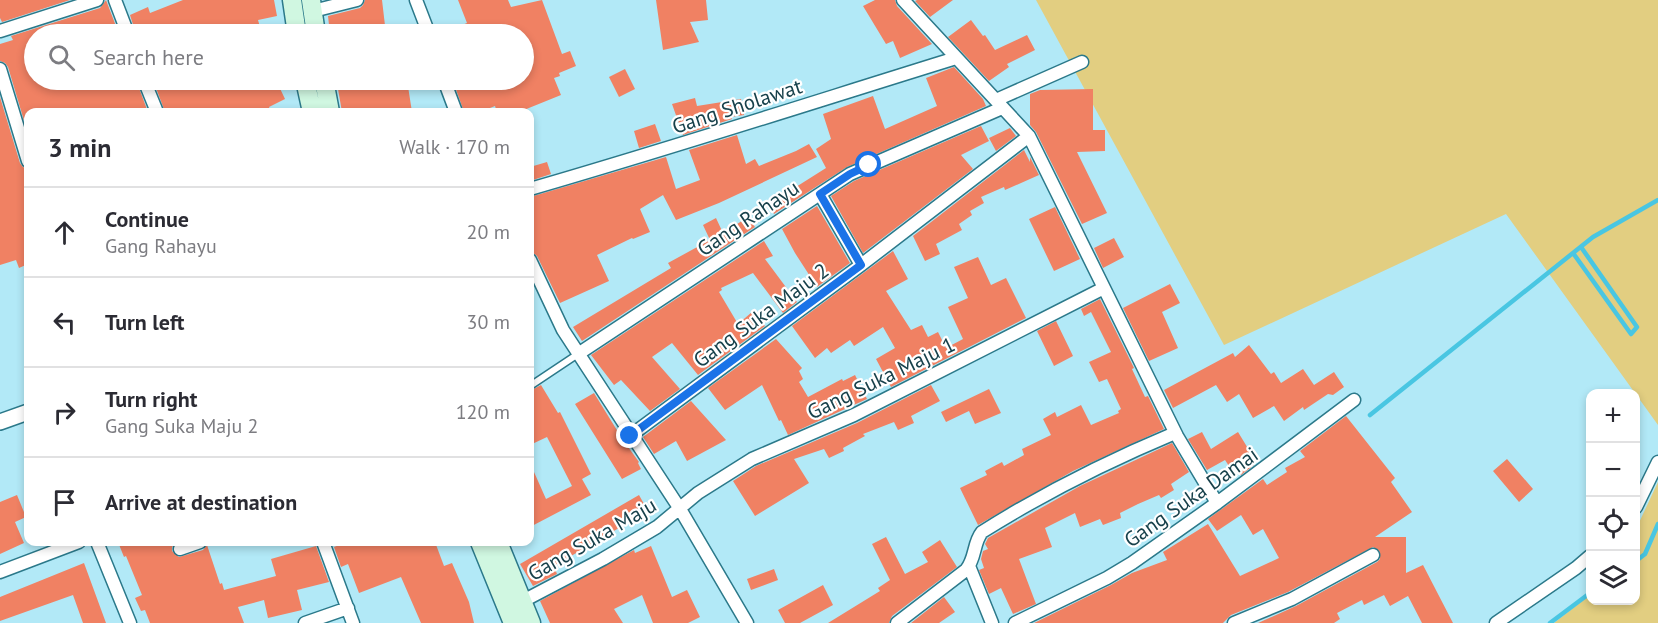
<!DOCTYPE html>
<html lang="en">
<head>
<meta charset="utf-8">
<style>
  body { margin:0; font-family:"PT Sans",sans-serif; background:#f2f2f3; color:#2b2b33 }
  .controls { position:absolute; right:18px; bottom:18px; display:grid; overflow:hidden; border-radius:12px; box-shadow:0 3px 9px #0003 }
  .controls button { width:54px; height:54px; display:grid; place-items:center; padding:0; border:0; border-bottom:2px solid #e1e1e2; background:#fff; color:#2b2b33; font:30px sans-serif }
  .stop { position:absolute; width:18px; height:18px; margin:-14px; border:4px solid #1a73e8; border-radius:50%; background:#fff }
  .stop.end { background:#1a73e8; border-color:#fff; box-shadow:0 2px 6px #0008 }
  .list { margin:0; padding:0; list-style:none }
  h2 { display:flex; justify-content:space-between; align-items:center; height:78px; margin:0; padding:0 24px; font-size:26px }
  h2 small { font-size:20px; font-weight:400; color:#7c7c81 }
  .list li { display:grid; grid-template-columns:39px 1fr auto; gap:18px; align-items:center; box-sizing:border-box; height:90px; padding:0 24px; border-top:2px solid #e1e1e2 }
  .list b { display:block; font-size:22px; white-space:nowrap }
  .list p { margin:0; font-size:20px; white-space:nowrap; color:#7c7c81 }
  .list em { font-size:20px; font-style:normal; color:#7c7c81 }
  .icon { flex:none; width:33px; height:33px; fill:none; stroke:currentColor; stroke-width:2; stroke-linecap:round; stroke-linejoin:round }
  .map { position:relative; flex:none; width:1658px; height:623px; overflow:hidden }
  .search { position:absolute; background:#fff; box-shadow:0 3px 9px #0003; left:24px; top:24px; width:510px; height:66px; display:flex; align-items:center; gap:15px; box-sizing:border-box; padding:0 21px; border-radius:33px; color:#7c7c81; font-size:22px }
  .panel { position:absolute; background:#fff; box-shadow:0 3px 9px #0003; left:24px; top:108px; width:510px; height:438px; border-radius:12px }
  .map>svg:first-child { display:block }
</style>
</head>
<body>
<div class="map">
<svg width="1658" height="623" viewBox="0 0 1658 623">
  <rect width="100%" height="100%" fill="#b2e9f7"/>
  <path fill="#e2ce81" d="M1036 0H1658V425L1506 214 1224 345Z
    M1658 482V623H1554L1590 595V600H1636V529Z"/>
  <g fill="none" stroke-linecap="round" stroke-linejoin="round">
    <path stroke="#49c6e2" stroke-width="4.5" d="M1573 253 1631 334 1637 327 1581 247
      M1370 415 1593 237 1658 200
      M1636 561 1645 554 1658 524
      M1550 623 1590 593"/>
  </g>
  <path fill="#f08163" d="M0 0H70L2 22 0 18Z
    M106 0 119 34H34V80H136L148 112H28V134L8 67 5 63 0 61V44L13 40 11 36 100 8Z
    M183 0H274L277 16 258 20 262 34H136L130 15 148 7 150 13Z
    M365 0H382L386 34H330L328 16 360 8 363 5Z
    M458 0H508L511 7 542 0 562 54 570 51 576 66 559 73 560 76 554 78 561 95 519 112H497L495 106 480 112H464L453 81 477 80 479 84 491 80H524V34H440L467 23Z
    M656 0H706L708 20 690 22 699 42 663 50Z
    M875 0H895L897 6 932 44 900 58 893 41 886 44 863 6Z
    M917 0H953L930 17 915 1Z
    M971 20 983 36 985 35 995 50 1027 35 1035 50 1007 64 1009 67 989 81 948 37Z
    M954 67 983 99 986 106 847 167 774 214 769 204 826 168 816 149 831 139 823 114 873 96 885 129 937 106 926 78Z
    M625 69 635 89 619 97 609 77Z
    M153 80H276L285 99 269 107 271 112H165Z
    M360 80H407L412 112H342L338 89 362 85Z
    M1093 89V130H1105V151L1077 152 1107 213 1082 224 1036 132 1030 125V94L1040 90Z
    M0 97 20 163 23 167 28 169V264L19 268 16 260 0 265Z
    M695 98 697 106 741 99 744 115 731 117 732 119 683 135 672 104Z
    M655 124 661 141 639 148 634 131Z
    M981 126 989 141 961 155 973 169 863 253 831 196 854 181Z
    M1010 128 1016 136 996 151 989 138Z
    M737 135 746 164 755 159 759 166 796 151 809 144 817 157 719 203 676 220 663 195 640 209 650 232 633 239 632 238 597 255 609 281 560 303 537 256 532 252 530 246V197L666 157 676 189 700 180 689 150Z
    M1024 150 1030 162V157L1039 175 1005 190 1004 187 981 197 984 203 970 211 972 215 959 224 962 230 936 244 940 254 925 261 913 236Z
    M547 162 551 174 530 181V167Z
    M817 206 850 263 817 287 795 253 782 229Z
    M1055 207 1080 259 1054 271 1029 219Z
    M748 217 755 227 582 341 573 327 671 268 668 263 710 240 703 225 716 218 723 233Z
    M1114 238 1124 257 1103 268 1094 248Z
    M764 241 773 256 765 259 797 302 783 313 753 273 721 288 722 290 719 292 738 324 752 312 765 326 698 375 672 343 652 357 680 389 650 411 621 380 614 385 591 355Z
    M893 251 908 279 886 291 911 330 922 325 928 337 938 332 946 348 963 339 948 307 968 298 954 267 978 257 991 285 1006 278 1026 318 891 387 876 359 895 348 883 327 854 346 850 340 831 353 827 348 815 358 792 326Z
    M1170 284 1180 303 1162 312 1178 348 1149 361 1123 308Z
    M1100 299 1134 368 1132 369 1145 397 1148 396 1164 429 1073 471 978 525 960 488 987 475 985 471 1002 462 1004 466 1024 455 1022 449 1051 435 1043 419 1055 412 1057 417 1081 405 1091 425 1119 413 1118 411 1121 409 1107 379 1099 382 1089 362 1111 352 1091 312 1084 316 1081 309Z
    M1056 321 1073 356 1054 366 1037 331Z
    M776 339 802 368 799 371 803 379 799 382 808 397 842 379 843 381 855 375 867 399 788 435 781 420 779 421 762 385 725 410 708 388Z
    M1249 345 1271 374 1274 372 1281 383 1303 369 1314 385 1334 372 1344 387 1333 395 1328 394 1304 410 1303 407 1284 421 1274 406 1253 418 1239 394 1227 402 1216 385 1173 408 1164 390 1233 353 1235 357Z
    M541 385 558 413 560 412 591 474 582 479 591 495 530 527V463L546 499 572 486 547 437 530 445V391Z
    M931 385 940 401 911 416 914 423 898 430 894 422 863 434 865 436 843 448 844 451 829 458 824 449 794 459 809 483 755 516 733 481 756 466 857 423Z
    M989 389 1001 413 975 424 969 411 946 422 941 412Z
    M594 393 623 440 639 462 638 463 641 469 622 479 575 404Z
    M691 401 726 440 687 461 676 441 654 454 643 437Z
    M1346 416 1395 478 1391 482 1412 512 1375 537H1406V573L1423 565 1453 623H1422L1408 596 1390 606 1384 595 1364 605 1362 600 1337 613 1340 619 1334 623H1258L1296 606 1377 562 1380 559V552L1373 547 1288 592 1231 615 1223 623H1034L1111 585 1132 573 1167 560 1163 552 1208 524 1240 576 1279 558 1263 529 1253 535 1241 515 1217 531 1208 519 1263 479 1267 485 1287 472 1285 468 1305 457 1300 451Z
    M1202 432 1211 449 1238 432 1252 455 1249 457 1254 465 1241 475 1235 466 1231 469 1225 460 1207 470 1188 439Z
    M1172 443 1189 472 1171 484 1174 490 1161 498 1159 495 1138 504 1120 513 1121 518 1103 525 1100 519 1080 527 1075 513 1045 528 1052 547 1019 559 1036 604 1013 614 1001 588 989 594 979 570 984 568 981 559 983 551 988 549 985 544 988 538 1080 486Z
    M1507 459 1533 489 1519 502 1493 471Z
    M17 495 26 517 15 522 24 543 0 554V502Z
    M639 495 648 511 554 566 557 574 533 586 520 564Z
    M886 537 905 574 928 562 922 552 940 540 957 567 892 616 889 623H828L880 591 878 588 890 580 872 544Z
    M118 542H177L172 547V551L179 557 203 550 207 545 220 584 222 583 224 590 276 576 271 559 316 546 329 582 297 590 302 610 268 618 264 600 238 607 244 623H150L145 610 141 611 135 598 142 595 126 556 124 557Z
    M347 542H435L444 566 452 563 469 602 474 623H421L401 577 359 593 348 564 341 567 334 547Z
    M651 546 672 597 687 590 700 617 688 623H653L642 595 614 609 623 623H550L540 601 634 550 635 553Z
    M84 563 106 623H83L73 595 0 621V597Z
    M774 569 778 580 751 590 747 579Z
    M823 585 833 605 800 623H785L778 610Z
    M944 597 955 612 939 623H911Z"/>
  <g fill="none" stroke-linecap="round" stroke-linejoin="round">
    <defs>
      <path id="service" d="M530 386 578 354"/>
      <path id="minor" d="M115 0 128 34
        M416 0 429 34
        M903 0 1029 136 1177 436 1217 503
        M313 11 357 0
        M0 31 97 0
        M0 69 28 161
        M144 80 157 112
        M444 80 456 112
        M996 100 1082 62
        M530 189C672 148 814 102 956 58
        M820 194 861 265
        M530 260 563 330 680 509 747 623
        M578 354 850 174 1002 108
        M630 436 861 265 1029 136
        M1636 507 1658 462
        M97 542 130 623
        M323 542 353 623
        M180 549 200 542
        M969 566 992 623
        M0 572 79 542
        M523 601 603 559 657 527 698 493 752 459 854 415 1104 288
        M305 623 348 608
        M897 623 966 570C976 558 973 543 982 532 1044 493 1108 461 1175 433
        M1015 623 1107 578 1132 563 1217 503 1354 400
        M1234 623 1292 599 1373 555
        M1496 623 1576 568 1590 556"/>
      <path id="tertiary" d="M0 422 28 412"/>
      <path id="secondary" d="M292 0 297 34
        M311 0 316 34
        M305 80 312 112
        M324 80 330 112
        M480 542 513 623
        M498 542 531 623"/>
    </defs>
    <use href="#service" stroke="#2b798a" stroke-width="9"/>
    <use href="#minor" stroke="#2b798a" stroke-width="15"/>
    <use href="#tertiary" stroke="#2b798a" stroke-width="18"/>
    <use href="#secondary" stroke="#2b798a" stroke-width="21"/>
    <use href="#service" stroke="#fff" stroke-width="6"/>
    <use href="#minor" stroke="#fff" stroke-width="12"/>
    <use href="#tertiary" stroke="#fff" stroke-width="15"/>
    <use href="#secondary" stroke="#d0f7e1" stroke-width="18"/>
  </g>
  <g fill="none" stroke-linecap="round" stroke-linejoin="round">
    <path stroke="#1a73e8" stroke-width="8" d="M630 436 861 265 820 194 850 174 869 165"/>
  </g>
  <g text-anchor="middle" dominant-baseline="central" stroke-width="4.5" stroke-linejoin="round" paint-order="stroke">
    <g font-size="21" fill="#17414b" stroke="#fff">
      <text transform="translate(737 106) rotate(-18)">Gang Sholawat</text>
      <text transform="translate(748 218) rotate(-34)">Gang Rahayu</text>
      <text transform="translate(761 315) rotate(-36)">Gang Suka Maju 2</text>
      <text transform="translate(881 378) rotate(-26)">Gang Suka Maju 1</text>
      <text transform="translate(1191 497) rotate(-35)">Gang Suka Damai</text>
      <text transform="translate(592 539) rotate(-30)">Gang Suka Maju</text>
    </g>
  </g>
</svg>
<div class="controls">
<button>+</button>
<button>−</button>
<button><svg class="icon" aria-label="locate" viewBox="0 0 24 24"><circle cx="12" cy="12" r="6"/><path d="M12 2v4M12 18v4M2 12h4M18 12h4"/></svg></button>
<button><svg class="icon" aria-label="layers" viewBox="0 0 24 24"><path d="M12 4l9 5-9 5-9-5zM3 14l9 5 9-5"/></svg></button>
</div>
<div class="stop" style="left:869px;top:165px"></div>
<div class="stop end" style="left:630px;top:436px"></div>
<div class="search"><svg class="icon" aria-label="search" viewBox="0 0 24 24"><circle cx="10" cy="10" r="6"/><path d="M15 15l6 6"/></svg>Search here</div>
<section class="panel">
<h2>3 min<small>Walk · 170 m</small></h2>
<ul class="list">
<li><svg class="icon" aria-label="ahead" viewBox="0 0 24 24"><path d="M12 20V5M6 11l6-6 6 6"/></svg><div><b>Continue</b><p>Gang Rahayu</p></div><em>20 m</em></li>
<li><svg class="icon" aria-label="left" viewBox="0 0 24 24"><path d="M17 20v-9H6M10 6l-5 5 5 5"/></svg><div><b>Turn left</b></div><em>30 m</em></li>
<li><svg class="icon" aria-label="right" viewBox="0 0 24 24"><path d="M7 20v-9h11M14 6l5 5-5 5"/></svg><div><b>Turn right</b><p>Gang Suka Maju 2</p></div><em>120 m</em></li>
<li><svg class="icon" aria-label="arrive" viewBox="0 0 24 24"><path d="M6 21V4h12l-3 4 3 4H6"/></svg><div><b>Arrive at destination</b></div></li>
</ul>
</section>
</div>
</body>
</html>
